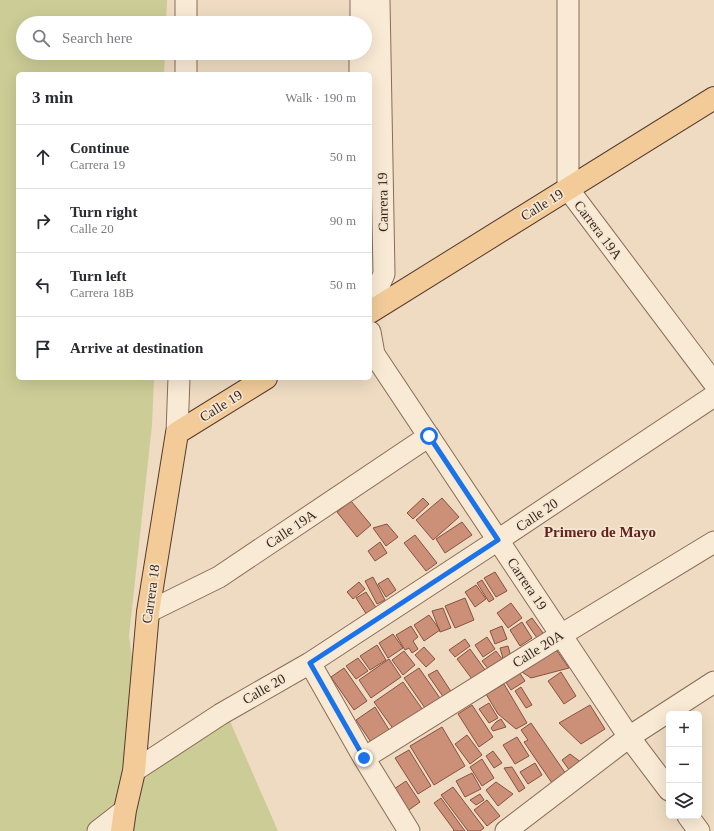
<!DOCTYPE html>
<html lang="en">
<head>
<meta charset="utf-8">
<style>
  body { margin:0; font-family:"Times New Roman",serif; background:#f7f7f7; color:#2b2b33 }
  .controls { position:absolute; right:12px; bottom:12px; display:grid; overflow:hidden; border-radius:6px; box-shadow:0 4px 16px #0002 }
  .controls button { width:36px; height:36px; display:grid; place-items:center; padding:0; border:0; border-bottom:1px solid #e1e1e2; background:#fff; color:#2b2b33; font:20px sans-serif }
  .stop { position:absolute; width:12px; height:12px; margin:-9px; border:3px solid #1a73e8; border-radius:50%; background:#fff }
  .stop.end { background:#1a73e8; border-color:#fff; box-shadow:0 1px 4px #0008 }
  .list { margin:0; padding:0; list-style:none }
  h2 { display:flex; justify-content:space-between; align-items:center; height:52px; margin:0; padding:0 16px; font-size:17px }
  h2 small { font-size:13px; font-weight:400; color:#7c7c81 }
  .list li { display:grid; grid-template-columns:26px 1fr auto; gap:12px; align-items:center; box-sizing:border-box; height:64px; padding:0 16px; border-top:1px solid #e1e1e2 }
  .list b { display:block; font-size:15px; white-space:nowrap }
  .list p { margin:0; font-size:13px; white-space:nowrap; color:#7c7c81 }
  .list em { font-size:13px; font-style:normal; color:#7c7c81 }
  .icon { flex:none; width:22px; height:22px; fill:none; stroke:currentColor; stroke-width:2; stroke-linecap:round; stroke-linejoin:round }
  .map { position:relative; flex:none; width:714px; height:831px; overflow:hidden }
  .search { position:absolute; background:#fff; box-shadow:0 4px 16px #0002; left:16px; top:16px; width:356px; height:44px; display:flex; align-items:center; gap:10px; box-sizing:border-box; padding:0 14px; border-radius:22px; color:#7c7c81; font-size:15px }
  .panel { position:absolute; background:#fff; box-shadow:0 4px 16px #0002; left:16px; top:72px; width:356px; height:308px; border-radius:6px }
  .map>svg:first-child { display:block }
</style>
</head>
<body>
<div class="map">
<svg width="714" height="831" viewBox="0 0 714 831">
  <rect width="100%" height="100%" fill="#eedbc2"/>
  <path fill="#cccc96" d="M0 0H167L166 23H23V53H165L164 74H18V378H154L152 425 129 636 145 754 229 719 278 831H0Z"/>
  <path fill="#cc9078" stroke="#87523f" d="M423 498 429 504 413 519 407 513Z
    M442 498 459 517 433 540 416 520Z
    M351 501 371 525 357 537 337 512Z
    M462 522 472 535 445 553 436 539Z
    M387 524 398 537 386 546 373 528Z
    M415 535 437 563 426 571 404 543Z
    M380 542 387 553 375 561 368 551Z
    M495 572 507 591 496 597 484 578Z
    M373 577 385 600 377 604 365 581Z
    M388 578 396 590 386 597 378 584Z
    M482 580 494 599 489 602 477 583Z
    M359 582 365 589 353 599 347 592Z
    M476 585 486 599 475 607 465 592Z
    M366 592 377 609 367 615 356 598Z
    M465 598 474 620 455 628 445 606Z
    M511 603 522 618 508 628 497 613Z
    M443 608 451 628 440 632 432 611Z
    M429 615 440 630 424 641 414 625Z
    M532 618 546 637 539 641 526 622Z
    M522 622 532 638 520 646 510 630Z
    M411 626 418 637 413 641 418 649 412 653 409 648 405 650 396 635Z
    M502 626 507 639 495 644 490 631Z
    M393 634 403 648 388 658 379 643Z
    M487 637 495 649 483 657 475 645Z
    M465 639 470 646 455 657 449 650Z
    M377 645 386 660 370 670 360 656Z
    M508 646 512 660 504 662 500 648Z
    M424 647 435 659 426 667 415 655Z
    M555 648 569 668 531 678 522 672Z
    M470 649 488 674 475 683 457 659Z
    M404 651 415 665 403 675 392 660Z
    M496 651 503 660 489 670 482 661Z
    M358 658 368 671 356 679 346 666Z
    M389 659 401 677 371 698 359 680Z
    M344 668 367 701 354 710 331 677Z
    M419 668 442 701 427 711 404 678Z
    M437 670 452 693 444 698 428 675Z
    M519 672 525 681 511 690 505 681Z
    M561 672 576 696 564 704 548 681Z
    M403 682 423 710 394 730 374 702Z
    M504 684 527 723 516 729 498 714 486 694Z
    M521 687 532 705 526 708 515 691Z
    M489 703 498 718 489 723 479 709Z
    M472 705 493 737 479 747 458 714Z
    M590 705 605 729 581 744 559 723Z
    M375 707 391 733 373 745 356 720Z
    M501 719 506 727 493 731 491 728 496 722Z
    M531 723 566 774 552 783 524 742 528 740 521 730Z
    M442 727 465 766 434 785 410 746Z
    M467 735 482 755 470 764 455 744Z
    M517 737 529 756 515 764 503 745Z
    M409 750 431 786 418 794 395 758Z
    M493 751 502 763 494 768 486 756Z
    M570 754 582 763 570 771 562 760Z
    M482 759 494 778 482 786 470 767Z
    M535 763 542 775 528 784 520 772Z
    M512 767 525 788 519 792 504 768Z
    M472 773 481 789 465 797 456 781Z
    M406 781 420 802 406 812 391 791Z
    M496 782 513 794 498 806 486 790Z
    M453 787 484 828 480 831H468L441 795Z
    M480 794 484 800 476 805 470 800Z
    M441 798 465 831H453L454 830 434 803Z
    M487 800 500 816 487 826 474 810Z"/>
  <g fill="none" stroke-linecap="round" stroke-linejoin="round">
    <defs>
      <path id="minor" d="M568 0V189L714 383
        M186 23V0
        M361 23V0
        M186 74V53
        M360 74V53
        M370 306 384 274 379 0
        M370 332 374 354 629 737 669 790
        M177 433 179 378
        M148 612 219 577 429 436
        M310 663 364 758 409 831
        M364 758 561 635 714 542
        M134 771 221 714 310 663 498 540 714 396
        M688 816 699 831
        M98 831 125 810
        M506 831 629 737 714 682"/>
      <path id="major" d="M370 312 714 98
        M122 831 125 810 134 771 148 612 177 433 266 378"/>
    </defs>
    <use href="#minor" stroke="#886c59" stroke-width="23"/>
    <use href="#major" stroke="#563b2d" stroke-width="24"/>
    <use href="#minor" stroke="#f9ead5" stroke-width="21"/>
    <use href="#major" stroke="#f2cb99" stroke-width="22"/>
  </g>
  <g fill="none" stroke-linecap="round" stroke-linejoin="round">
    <path stroke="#1a73e8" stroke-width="5" d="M364 758 310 663 498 540 429 436"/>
  </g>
  <g text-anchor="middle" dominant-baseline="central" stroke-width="3.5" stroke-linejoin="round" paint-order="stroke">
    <g font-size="14" fill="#38271d" stroke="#f5e6d2">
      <text transform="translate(383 202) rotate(-91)">Carrera 19</text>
      <text transform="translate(542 205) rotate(-32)">Calle 19</text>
      <text transform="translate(598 230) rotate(53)">Carrera 19A</text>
      <text transform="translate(221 406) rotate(-32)">Calle 19</text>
      <text transform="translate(537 515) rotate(-34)">Calle 20</text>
      <text transform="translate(291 529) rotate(-34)">Calle 19A</text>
      <text transform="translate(527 584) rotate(56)">Carrera 19</text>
      <text transform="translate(151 594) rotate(-82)">Carrera 18</text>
      <text transform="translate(538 649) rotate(-32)">Calle 20A</text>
      <text transform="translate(264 689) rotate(-30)">Calle 20</text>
    </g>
    <g font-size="15" font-weight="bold" fill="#64221d" stroke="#f5e6d2">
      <text x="600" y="532">Primero de Mayo</text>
    </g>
  </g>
</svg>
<div class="controls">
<button>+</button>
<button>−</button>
<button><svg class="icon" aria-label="layers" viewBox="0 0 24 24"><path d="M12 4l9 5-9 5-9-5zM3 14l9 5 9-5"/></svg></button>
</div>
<div class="stop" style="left:429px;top:436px"></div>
<div class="stop end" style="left:364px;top:758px"></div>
<div class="search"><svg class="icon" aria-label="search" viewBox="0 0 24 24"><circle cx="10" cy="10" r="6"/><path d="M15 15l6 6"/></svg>Search here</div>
<section class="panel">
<h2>3 min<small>Walk · 190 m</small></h2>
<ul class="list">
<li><svg class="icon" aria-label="ahead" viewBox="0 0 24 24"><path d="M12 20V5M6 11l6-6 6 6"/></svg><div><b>Continue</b><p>Carrera 19</p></div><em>50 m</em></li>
<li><svg class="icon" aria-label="right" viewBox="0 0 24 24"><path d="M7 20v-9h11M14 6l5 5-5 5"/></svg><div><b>Turn right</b><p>Calle 20</p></div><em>90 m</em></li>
<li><svg class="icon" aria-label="left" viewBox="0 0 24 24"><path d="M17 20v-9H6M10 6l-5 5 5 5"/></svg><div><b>Turn left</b><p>Carrera 18B</p></div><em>50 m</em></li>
<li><svg class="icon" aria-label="arrive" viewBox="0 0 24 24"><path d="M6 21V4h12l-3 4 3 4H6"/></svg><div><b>Arrive at destination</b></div></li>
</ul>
</section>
</div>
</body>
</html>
